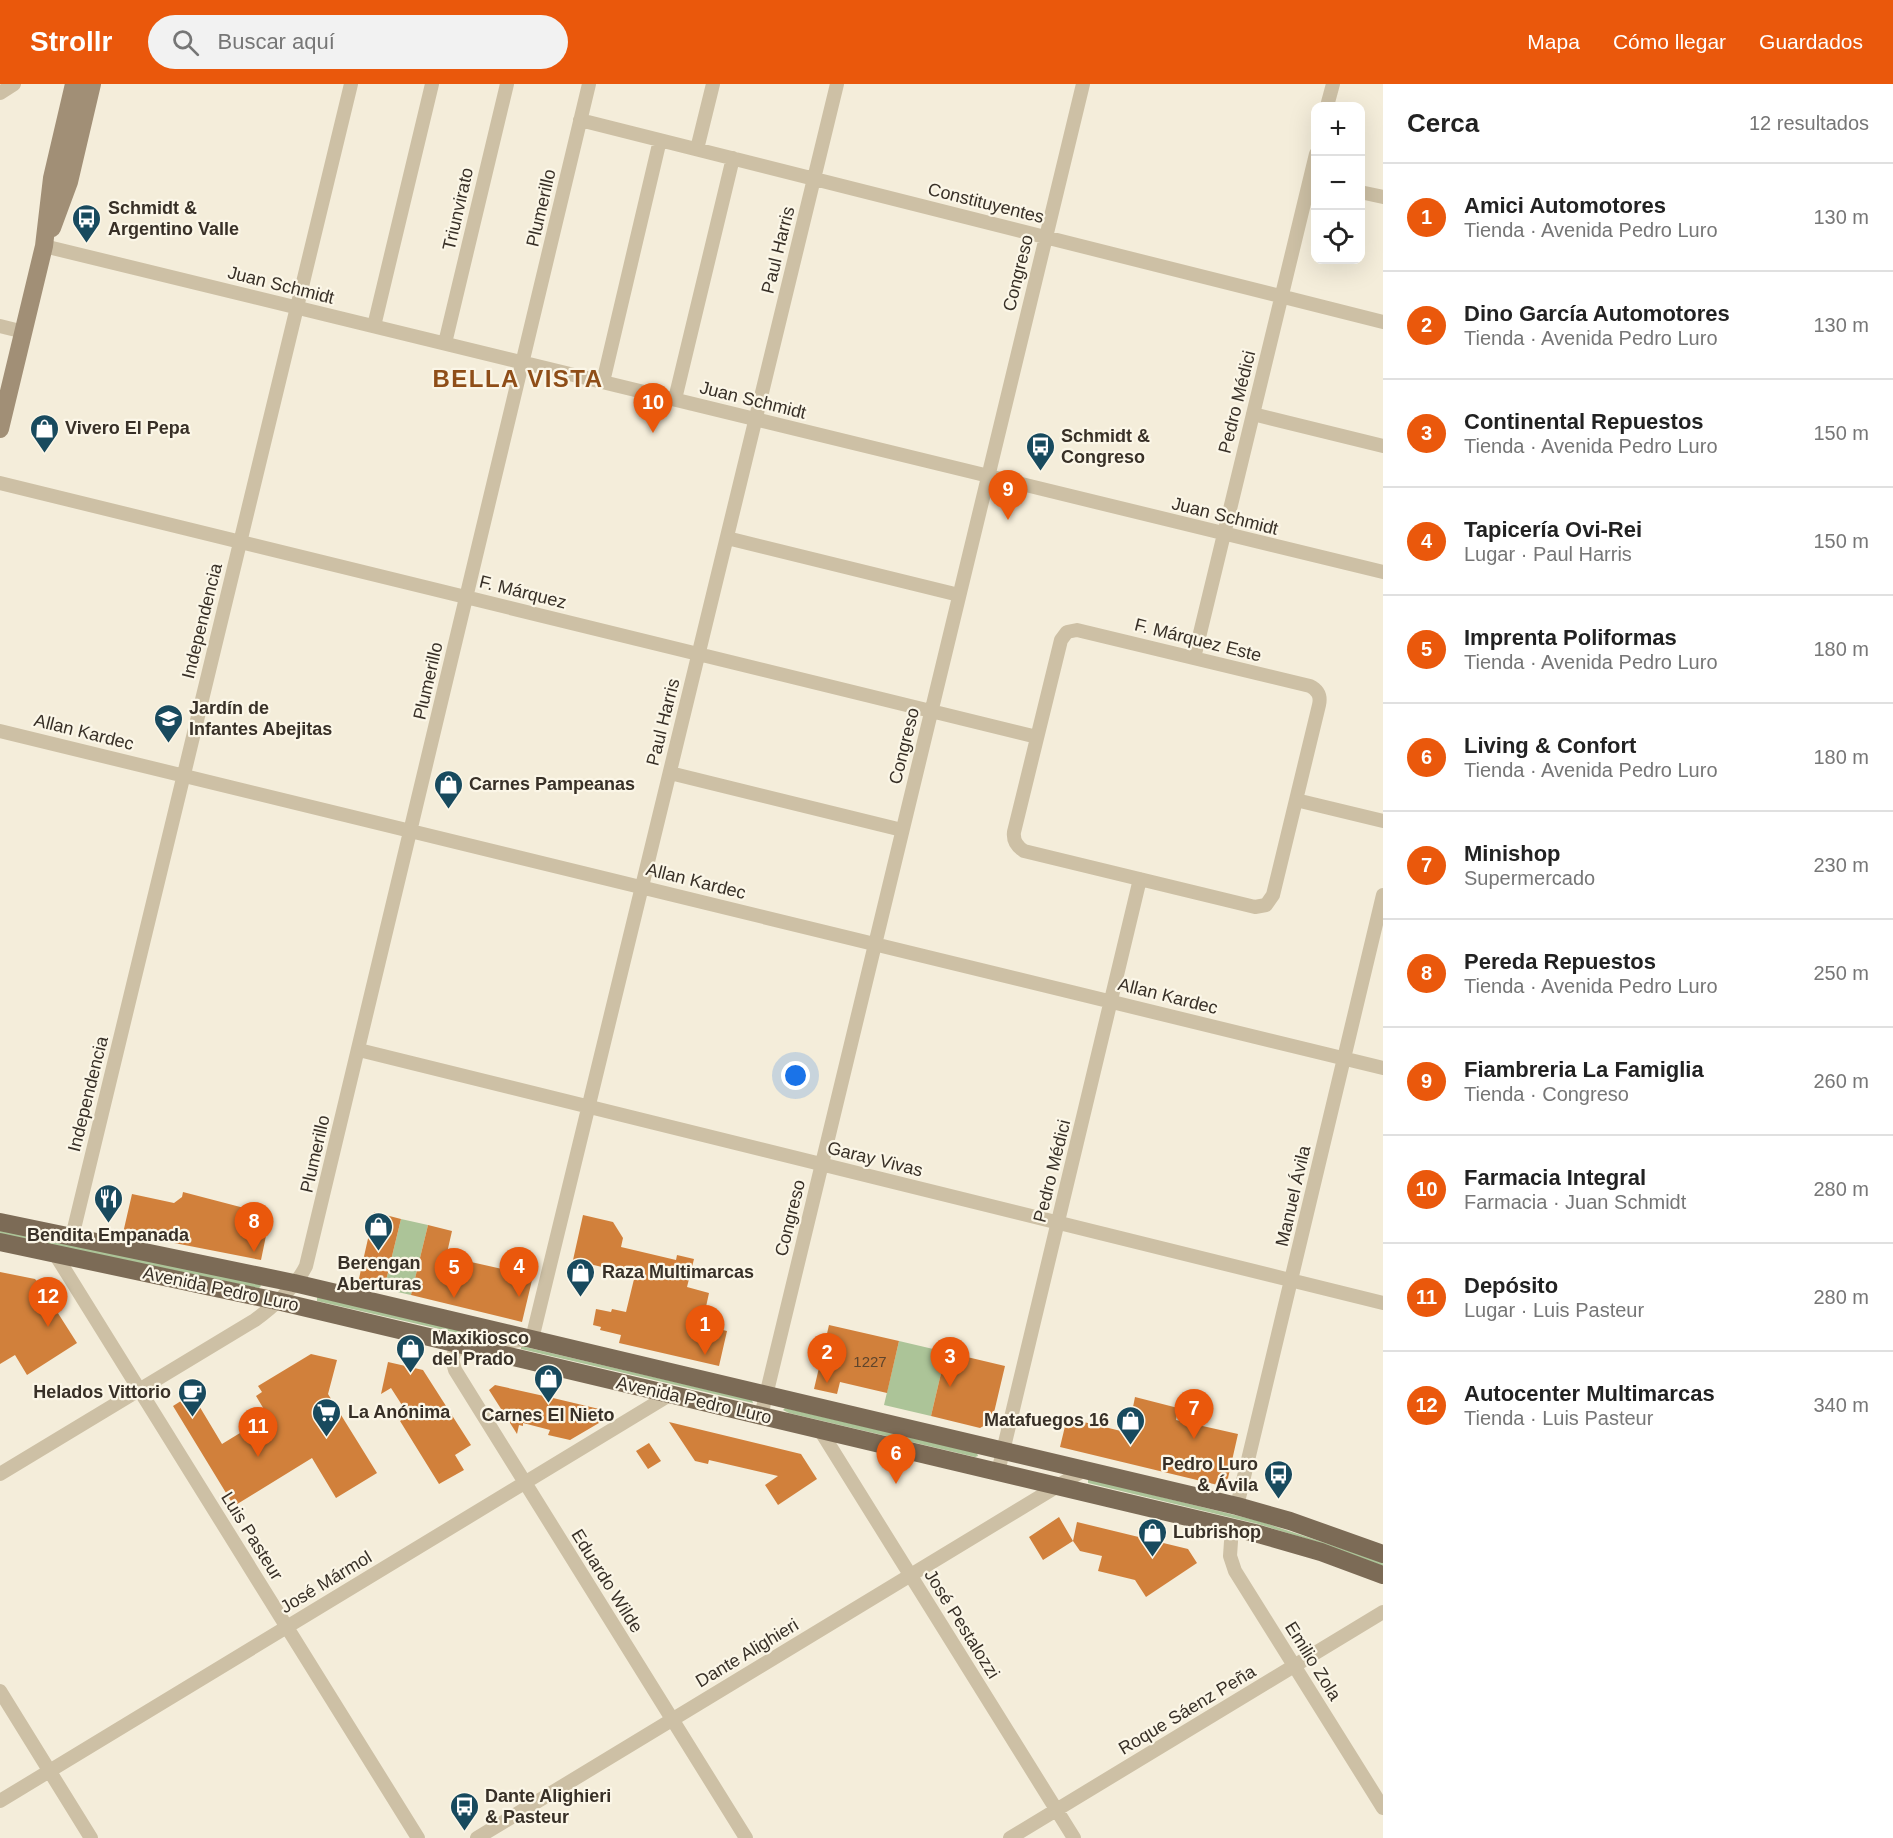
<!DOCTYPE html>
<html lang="es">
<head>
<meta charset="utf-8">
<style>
  body { margin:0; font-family:Arial,sans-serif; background:#f2f2f2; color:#222 }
  .controls { position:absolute; right:18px; top:18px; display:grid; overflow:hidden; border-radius:12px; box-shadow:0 6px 24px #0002 }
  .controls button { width:54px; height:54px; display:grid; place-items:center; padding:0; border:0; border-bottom:2px solid #e0e0e0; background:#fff; color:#222; font:30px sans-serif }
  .you { position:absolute; left:796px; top:992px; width:21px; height:21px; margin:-15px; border:4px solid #fff; border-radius:50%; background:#1a73e8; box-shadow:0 0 0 9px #1a73e833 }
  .badge { display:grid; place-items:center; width:39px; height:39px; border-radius:50%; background:#ea580c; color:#fff; font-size:20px; font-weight:700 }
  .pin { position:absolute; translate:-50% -50px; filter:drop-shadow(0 2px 3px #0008) }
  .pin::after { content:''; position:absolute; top:32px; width:21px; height:18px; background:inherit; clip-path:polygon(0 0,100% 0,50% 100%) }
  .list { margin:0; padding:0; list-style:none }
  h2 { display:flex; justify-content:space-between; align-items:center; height:78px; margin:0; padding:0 24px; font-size:26px }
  h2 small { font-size:20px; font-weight:400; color:#767676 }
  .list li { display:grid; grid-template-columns:39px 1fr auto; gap:18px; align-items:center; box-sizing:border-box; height:108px; padding:0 24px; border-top:2px solid #e0e0e0 }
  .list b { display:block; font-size:22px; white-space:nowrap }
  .list p { margin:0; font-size:20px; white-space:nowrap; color:#767676 }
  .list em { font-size:20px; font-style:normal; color:#767676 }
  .icon { flex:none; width:33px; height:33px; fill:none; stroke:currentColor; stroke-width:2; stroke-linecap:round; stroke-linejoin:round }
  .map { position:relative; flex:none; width:1383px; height:1754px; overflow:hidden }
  header { display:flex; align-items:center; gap:36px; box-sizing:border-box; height:84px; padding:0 30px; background:#ea580c; color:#fff }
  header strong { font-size:28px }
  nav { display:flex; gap:33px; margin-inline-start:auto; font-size:21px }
  .search { width:420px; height:54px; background:#f2f2f2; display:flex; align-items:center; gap:15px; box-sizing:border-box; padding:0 21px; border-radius:33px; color:#767676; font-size:22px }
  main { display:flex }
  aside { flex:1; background:#fff }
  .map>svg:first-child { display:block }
</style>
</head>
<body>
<header>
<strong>Strollr</strong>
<div class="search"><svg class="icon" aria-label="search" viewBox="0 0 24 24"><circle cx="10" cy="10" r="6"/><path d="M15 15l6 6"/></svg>Buscar aquí</div>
<nav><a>Mapa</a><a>Cómo llegar</a><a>Guardados</a></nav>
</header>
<main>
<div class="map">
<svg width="1383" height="1754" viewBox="0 0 1383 1754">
  <rect width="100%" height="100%" fill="#f4edda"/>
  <path fill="#acc498" d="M401 1135 428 1141 411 1211 384 1205Z
    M0 1146 260 1200 261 1202 259 1204 253 1203 0 1150Z
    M317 1213 478 1251 479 1254 317 1217Z
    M899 1257 946 1268 931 1332 884 1321Z
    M521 1262 752 1316 753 1319 521 1265Z
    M785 1324 977 1369 978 1372 975 1373 789 1329 783 1326Z
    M1088 1395 1259 1437 1383 1478V1482L1317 1458 1258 1440 1088 1399Z"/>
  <path fill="#d1803b" d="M183 1108 248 1125 245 1137 268 1142 261 1176 123 1149 132 1110 174 1119 182 1113Z
    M374 1128 401 1135 384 1205 358 1199Z
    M583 1131 613 1138 623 1154 621 1163 676 1176 677 1171 694 1175 687 1203 709 1209 702 1241 727 1247 719 1282 619 1259 621 1251 600 1246 601 1243 593 1241 596 1225 611 1228 612 1225 626 1228 635 1191 573 1176Z
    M428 1141 452 1147 444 1182 469 1188 471 1178 533 1192 522 1238 411 1211Z
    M0 1188 35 1195 40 1201 77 1259 27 1291 15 1271 0 1280Z
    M829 1241 899 1257 887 1309 840 1298 837 1310 814 1305Z
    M946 1268 1005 1282 992 1337 980 1344 931 1332Z
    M311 1270 337 1276 328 1310 377 1389 336 1414 312 1374 234 1422 173 1322 192 1310 222 1360 268 1332 256 1312 262 1308 258 1302Z
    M388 1278 423 1286 471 1361 455 1371 464 1386 439 1400 400 1337 409 1332 391 1304 381 1310Z
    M495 1301 553 1314 616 1329 570 1356 548 1351 550 1346 523 1339V1342L519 1341 517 1350 489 1306Z
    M1135 1313 1178 1324 1176 1336 1238 1350 1226 1403 1060 1363 1067 1334 1121 1347 1124 1337 1130 1338Z
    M669 1338 801 1370 817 1395 778 1421 765 1401 778 1392 709 1376 708 1380 695 1377Z
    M649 1359 661 1377 648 1385 636 1367Z
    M1059 1433 1073 1457 1043 1476 1029 1453Z
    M1077 1438 1188 1465 1197 1479 1146 1513 1135 1496 1098 1487 1102 1472 1080 1467 1073 1457Z"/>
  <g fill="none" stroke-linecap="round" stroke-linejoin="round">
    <path stroke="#cdc0a5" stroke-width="14" d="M0 9 14 0
      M1327 22 1333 0
      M580 36 1383 238
      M697 65 713 0
      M1360 108 1383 113
      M44 162 1383 488
      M0 242 24 248
      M374 242 432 0
      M445 259 507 0
      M603 298 660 56
      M675 315 733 74
      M1253 330 1383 362
      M0 399 1037 653
      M727 454 959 511
      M1077 546 1310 602C1318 606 1321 612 1319 621L1273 811 1266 821 1255 823 1024 767C1016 762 1013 756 1014 748L1061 556 1067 548Z
      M1194 574 1316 70
      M0 647 1383 984
      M670 689 902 746
      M1296 716 1383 737
      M359 966 1383 1219
      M72 1153 351 0
      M55 1170 418 1754
      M761 1332 1083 0
      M820 1346 1074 1754
      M998 1388 1140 795
      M0 1390 255 1236C272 1224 297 1201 306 1182L589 0
      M1237 1422 1383 811
      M1232 1443 1230 1472 1235 1487 1383 1724
      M0 1607 91 1754
      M0 1717 671 1310
      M477 1754 1084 1386
      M746 1754 455 1286 452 1275 455 1267 466 1262 532 1255 837 0
      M1010 1754 1383 1528"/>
    <path stroke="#a18f76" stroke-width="18" d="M52 144 69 98 92 0
      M0 345 44 162 52 94 74 0"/>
    <path stroke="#7c6b56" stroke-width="18" d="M0 1138 294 1199 1237 1422 1290 1437 1383 1470
      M0 1158 277 1217 1255 1449 1321 1468 1383 1491"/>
  </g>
  <defs>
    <symbol id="bus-pin" viewBox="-11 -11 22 30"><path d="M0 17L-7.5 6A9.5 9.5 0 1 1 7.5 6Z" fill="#184a5e" stroke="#fbf6e7"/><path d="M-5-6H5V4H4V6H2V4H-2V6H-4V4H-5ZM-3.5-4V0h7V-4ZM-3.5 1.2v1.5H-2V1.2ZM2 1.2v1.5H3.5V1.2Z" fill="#fff"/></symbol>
    <symbol id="shop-pin" viewBox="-11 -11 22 30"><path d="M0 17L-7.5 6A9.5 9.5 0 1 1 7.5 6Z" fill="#184a5e" stroke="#fbf6e7"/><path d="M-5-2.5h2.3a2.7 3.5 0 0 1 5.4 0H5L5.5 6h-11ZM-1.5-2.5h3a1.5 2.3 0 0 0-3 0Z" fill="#fff"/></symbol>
    <symbol id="school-pin" viewBox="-11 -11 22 30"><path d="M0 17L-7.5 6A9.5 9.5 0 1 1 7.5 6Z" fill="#184a5e" stroke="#fbf6e7"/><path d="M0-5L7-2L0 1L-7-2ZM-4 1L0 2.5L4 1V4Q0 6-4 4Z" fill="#fff"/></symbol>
    <symbol id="restaurant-pin" viewBox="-11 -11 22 30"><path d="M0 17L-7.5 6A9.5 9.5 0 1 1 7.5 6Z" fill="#184a5e" stroke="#fbf6e7"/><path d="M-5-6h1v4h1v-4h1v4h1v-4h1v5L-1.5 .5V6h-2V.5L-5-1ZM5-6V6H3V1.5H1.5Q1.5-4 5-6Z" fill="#fff"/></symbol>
    <symbol id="cafe-pin" viewBox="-11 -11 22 30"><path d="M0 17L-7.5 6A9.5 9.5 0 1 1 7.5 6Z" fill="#184a5e" stroke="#fbf6e7"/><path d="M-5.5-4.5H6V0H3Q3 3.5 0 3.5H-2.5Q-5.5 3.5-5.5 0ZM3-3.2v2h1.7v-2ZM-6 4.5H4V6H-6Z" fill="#fff"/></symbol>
    <symbol id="supermarket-pin" viewBox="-11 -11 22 30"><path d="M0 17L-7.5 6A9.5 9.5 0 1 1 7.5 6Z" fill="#184a5e" stroke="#fbf6e7"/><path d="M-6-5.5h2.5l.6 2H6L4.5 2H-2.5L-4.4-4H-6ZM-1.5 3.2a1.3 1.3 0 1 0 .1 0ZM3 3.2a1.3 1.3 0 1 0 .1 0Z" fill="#fff"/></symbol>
  </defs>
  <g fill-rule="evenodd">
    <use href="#bus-pin" x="70" y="118" width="33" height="45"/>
    <use href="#shop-pin" x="28" y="328" width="33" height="45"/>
    <use href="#bus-pin" x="1024" y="346" width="33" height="45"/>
    <use href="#school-pin" x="152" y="618" width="33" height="45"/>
    <use href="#shop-pin" x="432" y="684" width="33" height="45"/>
    <use href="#restaurant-pin" x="92" y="1098" width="33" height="45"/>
    <use href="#shop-pin" x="362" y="1126" width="33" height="45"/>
    <use href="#shop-pin" x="564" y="1172" width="33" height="45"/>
    <use href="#shop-pin" x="394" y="1248" width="33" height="45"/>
    <use href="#shop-pin" x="532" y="1278" width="33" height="45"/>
    <use href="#cafe-pin" x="176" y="1292" width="33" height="45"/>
    <use href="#supermarket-pin" x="310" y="1312" width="33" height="45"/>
    <use href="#shop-pin" x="1114" y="1320" width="33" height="45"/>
    <use href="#bus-pin" x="1262" y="1374" width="33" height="45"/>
    <use href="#shop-pin" x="1136" y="1432" width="33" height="45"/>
    <use href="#bus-pin" x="448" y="1706" width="33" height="45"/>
  </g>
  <g text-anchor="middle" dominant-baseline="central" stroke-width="4.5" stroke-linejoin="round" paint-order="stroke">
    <g font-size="15" fill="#5e442c">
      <text x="870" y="1277">1227</text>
    </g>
    <g font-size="18" fill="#383027" stroke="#fbf6e7">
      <text transform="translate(986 119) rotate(14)">Constituyentes</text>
      <text transform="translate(541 124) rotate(-77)">Plumerillo</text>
      <text transform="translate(458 125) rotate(-77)">Triunvirato</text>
      <text transform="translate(778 166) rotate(-76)">Paul Harris</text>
      <text transform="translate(1018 189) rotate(-76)">Congreso</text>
      <text transform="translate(281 201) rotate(14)">Juan Schmidt</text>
      <text transform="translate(753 316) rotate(14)">Juan Schmidt</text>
      <text transform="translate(1237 318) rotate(-76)">Pedro Médici</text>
      <text transform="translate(1225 432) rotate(14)">Juan Schmidt</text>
      <text transform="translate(523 508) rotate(14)">F. Márquez</text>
      <text transform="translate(202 537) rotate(-76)">Independencia</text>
      <text transform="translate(1198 556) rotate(14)">F. Márquez Este</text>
      <text transform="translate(428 597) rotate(-77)">Plumerillo</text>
      <text transform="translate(663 638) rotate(-76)">Paul Harris</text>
      <text transform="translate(84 648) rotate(14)">Allan Kardec</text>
      <text transform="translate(904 662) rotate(-76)">Congreso</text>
      <text transform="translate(696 797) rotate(14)">Allan Kardec</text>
      <text transform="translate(1168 912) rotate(14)">Allan Kardec</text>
      <text transform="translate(88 1010) rotate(-76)">Independencia</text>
      <text transform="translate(315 1070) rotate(-77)">Plumerillo</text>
      <text transform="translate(875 1075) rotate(14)">Garay Vivas</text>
      <text transform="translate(1052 1087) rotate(-76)">Pedro Médici</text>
      <text transform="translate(1293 1112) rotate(-77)">Manuel Ávila</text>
      <text transform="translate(790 1134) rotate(-76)">Congreso</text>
      <text transform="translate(221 1205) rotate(12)">Avenida Pedro Luro</text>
      <text transform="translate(694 1316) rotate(13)">Avenida Pedro Luro</text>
      <text transform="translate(252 1452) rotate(58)">Luis Pasteur</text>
      <text transform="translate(607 1497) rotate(58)">Eduardo Wilde</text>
      <text transform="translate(326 1498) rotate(-31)">José Mármol</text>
      <text transform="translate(962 1540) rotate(58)">José Pestalozzi</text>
      <text transform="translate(747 1569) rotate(-31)">Dante Alighieri</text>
      <text transform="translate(1313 1577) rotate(58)">Emilio Zola</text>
      <text transform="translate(1187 1626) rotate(-31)">Roque Sáenz Peña</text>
    </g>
    <g font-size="18" font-weight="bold" fill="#383027" stroke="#fbf6e7" text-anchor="start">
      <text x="108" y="124">Schmidt &amp;<tspan x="108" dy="21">Argentino Valle</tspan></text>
      <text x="65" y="344">Vivero El Pepa</text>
      <text x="1061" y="352">Schmidt &amp;<tspan x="1061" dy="21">Congreso</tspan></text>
      <text x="189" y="624">Jardín de<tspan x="189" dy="21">Infantes Abejitas</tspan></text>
      <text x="469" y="700">Carnes Pampeanas</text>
      <text x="108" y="1151" text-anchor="middle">Bendita Empanada</text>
      <text x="379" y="1179" text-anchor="middle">Berengan<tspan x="379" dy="21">Aberturas</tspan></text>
      <text x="602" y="1188">Raza Multimarcas</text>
      <text x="432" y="1254">Maxikiosco<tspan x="432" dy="21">del Prado</tspan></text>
      <text x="171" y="1308" text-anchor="end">Helados Vittorio</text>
      <text x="348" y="1328">La Anónima</text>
      <text x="548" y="1331" text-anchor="middle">Carnes El Nieto</text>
      <text x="1109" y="1336" text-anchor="end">Matafuegos 16</text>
      <text x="1258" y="1380" text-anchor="end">Pedro Luro<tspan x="1258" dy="21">&amp; Ávila</tspan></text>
      <text x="1173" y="1448">Lubrishop</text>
      <text x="485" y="1712">Dante Alighieri<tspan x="485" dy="21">&amp; Pasteur</tspan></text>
    </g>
    <g font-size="24" font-weight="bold" letter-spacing="1.5" fill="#8f4e18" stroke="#fbf6e7">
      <text x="518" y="294">BELLA VISTA</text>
    </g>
  </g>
</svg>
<div class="controls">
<button>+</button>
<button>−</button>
<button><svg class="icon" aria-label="locate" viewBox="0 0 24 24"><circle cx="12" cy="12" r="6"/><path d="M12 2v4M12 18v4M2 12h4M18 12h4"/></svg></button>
</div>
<div class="you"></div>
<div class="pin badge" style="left:705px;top:1271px">1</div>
<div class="pin badge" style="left:827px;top:1299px">2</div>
<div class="pin badge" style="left:950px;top:1303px">3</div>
<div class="pin badge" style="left:519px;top:1213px">4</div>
<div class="pin badge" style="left:454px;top:1214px">5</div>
<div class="pin badge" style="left:896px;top:1400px">6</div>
<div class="pin badge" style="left:1194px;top:1355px">7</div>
<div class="pin badge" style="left:254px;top:1168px">8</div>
<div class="pin badge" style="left:1008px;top:436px">9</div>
<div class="pin badge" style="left:653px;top:349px">10</div>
<div class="pin badge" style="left:258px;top:1373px">11</div>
<div class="pin badge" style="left:48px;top:1243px">12</div>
</div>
<aside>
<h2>Cerca<small>12 resultados</small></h2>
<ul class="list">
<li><span class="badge">1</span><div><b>Amici Automotores</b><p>Tienda · Avenida Pedro Luro</p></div><em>130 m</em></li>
<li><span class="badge">2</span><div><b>Dino García Automotores</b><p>Tienda · Avenida Pedro Luro</p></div><em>130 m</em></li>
<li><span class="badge">3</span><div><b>Continental Repuestos</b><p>Tienda · Avenida Pedro Luro</p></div><em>150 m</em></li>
<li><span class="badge">4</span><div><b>Tapicería Ovi-Rei</b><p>Lugar · Paul Harris</p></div><em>150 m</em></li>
<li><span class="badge">5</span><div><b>Imprenta Poliformas</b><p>Tienda · Avenida Pedro Luro</p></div><em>180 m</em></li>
<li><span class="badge">6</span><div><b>Living &amp; Confort</b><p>Tienda · Avenida Pedro Luro</p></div><em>180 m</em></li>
<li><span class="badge">7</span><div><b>Minishop</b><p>Supermercado</p></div><em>230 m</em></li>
<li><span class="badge">8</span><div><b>Pereda Repuestos</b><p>Tienda · Avenida Pedro Luro</p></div><em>250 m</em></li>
<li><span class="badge">9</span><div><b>Fiambreria La Famiglia</b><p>Tienda · Congreso</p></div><em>260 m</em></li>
<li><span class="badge">10</span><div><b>Farmacia Integral</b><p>Farmacia · Juan Schmidt</p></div><em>280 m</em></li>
<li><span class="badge">11</span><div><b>Depósito</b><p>Lugar · Luis Pasteur</p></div><em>280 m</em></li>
<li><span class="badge">12</span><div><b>Autocenter Multimarcas</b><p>Tienda · Luis Pasteur</p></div><em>340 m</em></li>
</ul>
</aside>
</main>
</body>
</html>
